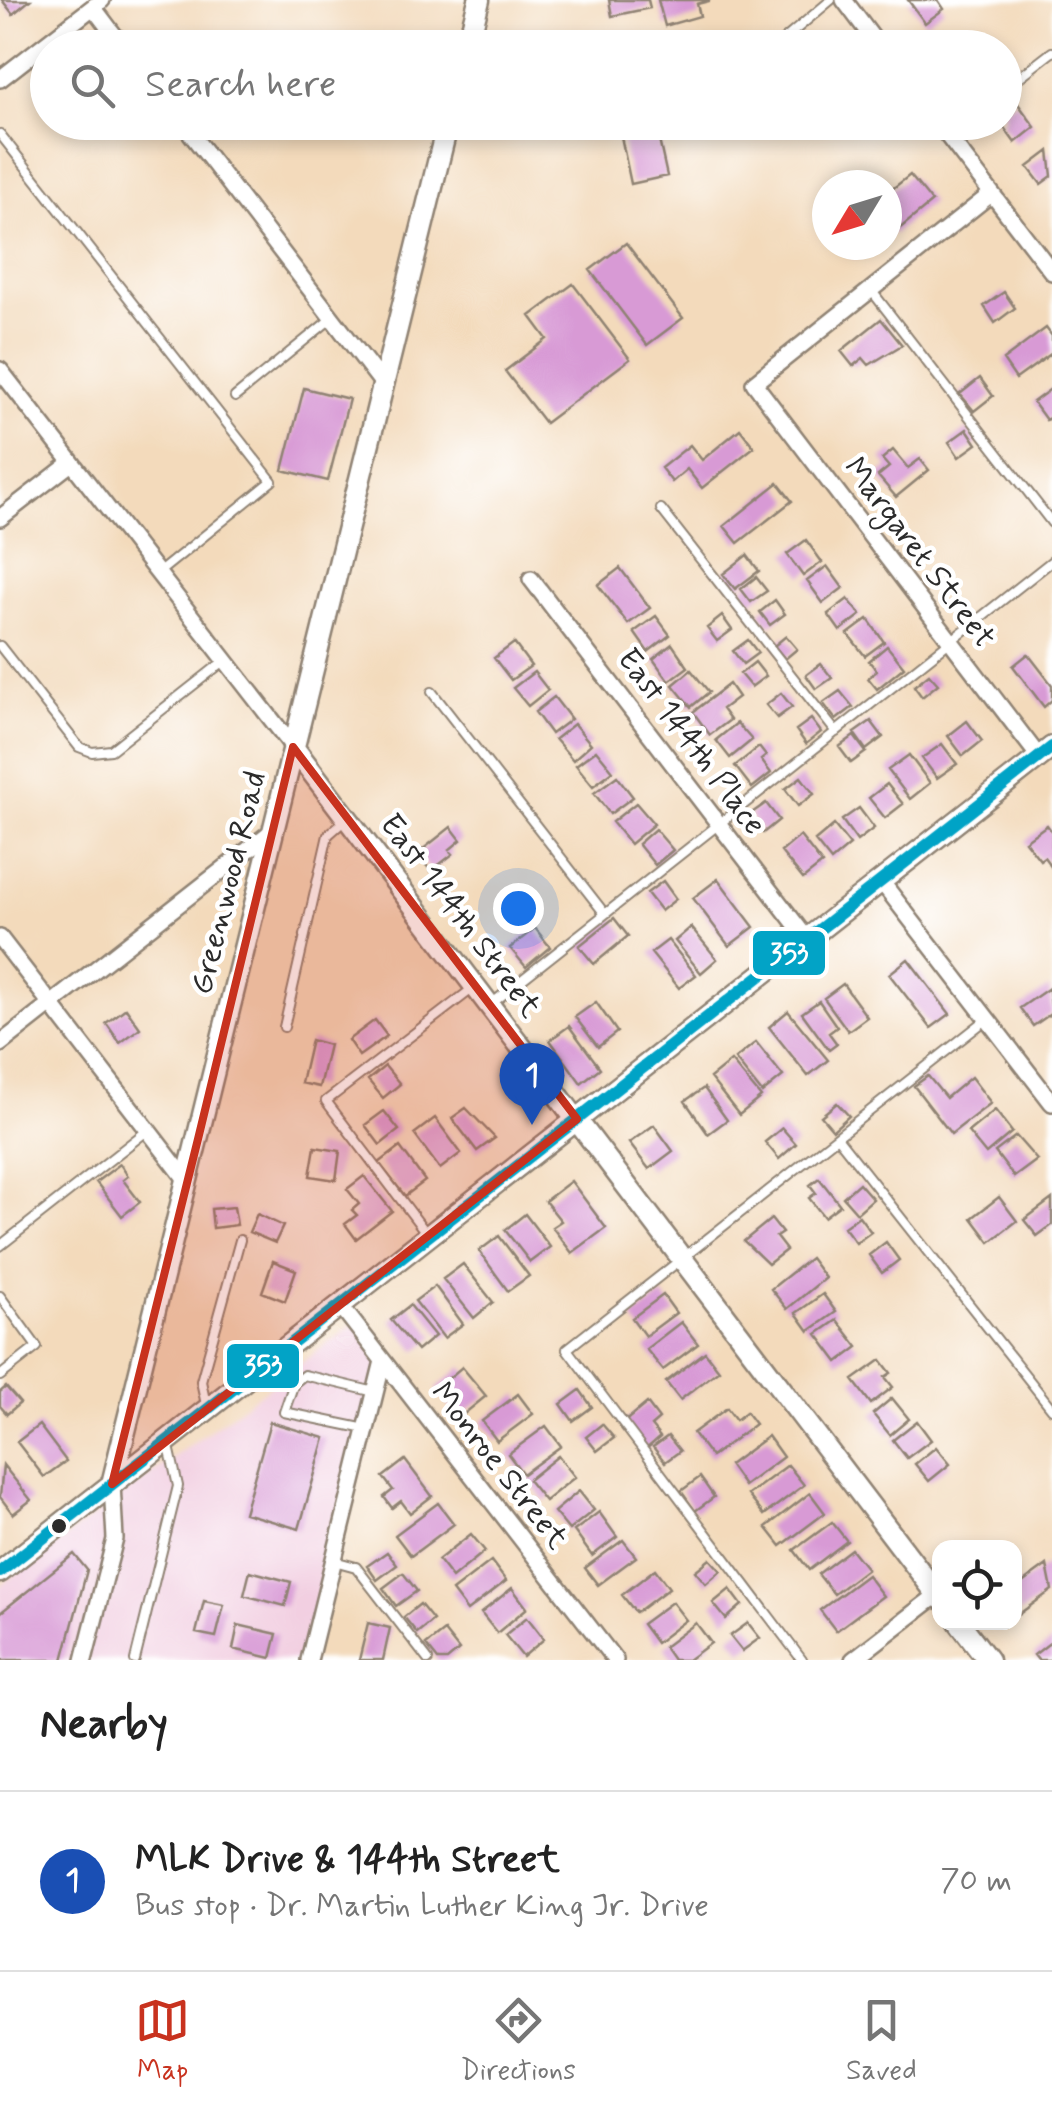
<!DOCTYPE html>
<html lang="en">
<head>
<meta charset="utf-8">
<style>
  body { margin:0; font-family:Mynerve,sans-serif; background:#f2f2f2; color:#222 }
  .controls { position:absolute; right:30px; bottom:30px; display:grid; overflow:hidden; border-radius:20px; box-shadow:0 5px 15px #0003 }
  .controls button { width:90px; height:90px; display:grid; place-items:center; padding:0; border:0; border-bottom:2px solid #e0e0e0; background:#fff; color:#222; font:50px sans-serif }
  .compass { position:absolute; left:812px; top:170px; width:90px; height:90px; border-radius:50%; background:#fff; box-shadow:0 5px 15px #0003; rotate:232deg }
  .you { position:absolute; left:518px; top:908px; width:35px; height:35px; margin:-25px; border:8px solid #fff; border-radius:50%; background:#1a73e8; box-shadow:0 0 0 15px #1a73e833 }
  .badge { display:grid; place-items:center; width:65px; height:65px; border-radius:50%; background:#c8321e; color:#fff; font-size:32px; font-weight:700 }
  .pin { position:absolute; translate:-50% -82px; filter:drop-shadow(0 2px 5px #0008) }
  .pin::after { content:''; position:absolute; top:52px; width:35px; height:30px; background:inherit; clip-path:polygon(0 0,100% 0,50% 100%) }
  .list { margin:0; padding:0; list-style:none }
  h2 { display:flex; justify-content:space-between; align-items:center; height:130px; margin:0; padding:0 40px; font-size:42px }
  h2 small { font-size:32px; font-weight:400; color:#767676 }
  .list li { display:grid; grid-template-columns:65px 1fr auto; gap:30px; align-items:center; box-sizing:border-box; height:180px; padding:0 40px; border-top:2px solid #e0e0e0 }
  .list b { display:block; font-size:38px; white-space:nowrap }
  .list p { margin:0; font-size:32px; white-space:nowrap; color:#767676 }
  .list em { font-size:32px; font-style:normal; color:#767676 }
  .icon { flex:none; width:55px; height:55px; fill:none; stroke:currentColor; stroke-width:2; stroke-linecap:round; stroke-linejoin:round }
  .map { position:relative; flex:none; width:1052px; height:1660px; overflow:hidden }
  .search { position:absolute; background:#fff; box-shadow:0 5px 15px #0003; left:30px; right:30px; top:30px; height:110px; display:flex; align-items:center; gap:25px; box-sizing:border-box; padding:0 35px; border-radius:55px; color:#767676; font-size:38px }
  .sheet { height:310px; background:#fff }
  nav { display:flex; justify-content:space-around; align-items:center; box-sizing:border-box; height:140px; border-top:2px solid #e0e0e0; background:#fff; font-size:28px; color:#767676 }
  nav a { display:grid; justify-items:center; gap:5px }
  nav .on { color:#c8321e }
  .map>svg:first-child { display:block }
</style>
</head>
<body>
<div class="map">
<svg width="1052" height="1660" viewBox="0 0 1052 1660">
  <rect width="100%" height="100%" fill="#fff"/>
  <filter id="ink" filterUnits="userSpaceOnUse"><feTurbulence type="fractalNoise" baseFrequency=".01" numOctaves="2"/><feDisplacementMap in="SourceGraphic" scale="20" xChannelSelector="R" yChannelSelector="G"/><feConvolveMatrix kernelMatrix="1 2 1 2 8 2 1 2 1" color-interpolation-filters="sRGB"/></filter>
  <filter id="wash" filterUnits="userSpaceOnUse"><feTurbulence type="fractalNoise" baseFrequency=".0048" numOctaves="4" result="noise"/><feDisplacementMap in="SourceGraphic" scale="40" xChannelSelector="R" yChannelSelector="G"/><feGaussianBlur stdDeviation="2.25" result="paint"/><feColorMatrix in="noise" values="0 0 0 0 0 0 0 0 0 0 0 0 0 0 0 0 0 1.4 0 .05"/><feComposite in="paint" operator="in"/></filter>
  <g filter="url(#wash)">
    <rect width="100%" height="100%" fill="#f3dabb"/>
    <path fill="#f2cfe1" d="M354 1324 383 1361 309 1660H0V1586Z"/>
    <g id="blocks">
      <path fill="#d89ad5" d="M2 0H30L13 14Z
        M609 0H648L650 8 612 16Z
        M658 0H709V1L697 4 700 16 665 26Z
        M908 0H938L944 9 925 23Z
        M1016 101 1035 127 1015 143 1000 122H1004V110Z
        M618 122H655L667 176 631 184Z
        M1049 151 1052 176 1041 184 1028 167Z
        M910 175 932 202 893 234 887 226V193Z
        M626 243 683 318 647 345 590 270Z
        M839 245H862L856 258 837 250Z
        M573 284 630 359 545 423 505 371 547 339 530 316Z
        M1004 292 1015 308 995 323 984 306Z
        M881 319 902 345 869 365 863 358 853 366 841 351Z
        M1046 328 1052 336V353L1016 379 1003 360Z
        M980 378 993 396 974 411 960 394Z
        M304 388 349 399 328 481 283 470Z
        M1052 388V416L1046 420 1033 402Z
        M740 429 754 447 702 488 687 469 672 482 661 468 690 445 702 460Z
        M967 429 977 444 959 457 949 442Z
        M893 450 908 468 920 459 929 470 896 497 878 476 889 467 882 459Z
        M778 483 792 501 738 543 724 526Z
        M806 540 822 562 803 576 787 554Z
        M747 555 759 571 735 589 723 574Z
        M827 566 843 588 823 603 807 581Z
        M620 568 650 608 628 624 598 585Z
        M756 577 767 591 751 602 741 589Z
        M848 599 861 615 840 631 828 614Z
        M775 600 785 614 770 625 760 612Z
        M656 616 670 635 648 652 634 632Z
        M722 616 732 630 717 641 707 628Z
        M868 619 884 642 865 656 848 634Z
        M786 636 797 649 785 659 774 646Z
        M748 640 758 653 743 664 733 651Z
        M514 643 531 666 511 680 494 658Z
        M672 644 688 667 669 681 653 659Z
        M887 646 904 667 877 689 868 678 877 671 869 661Z
        M1028 654 1052 685V700L1044 707 1013 666Z
        M755 662 766 676 751 687 740 674Z
        M821 664 832 678 816 689 806 675Z
        M691 670 709 692 691 707 673 685Z
        M534 672 548 690 528 706 513 688Z
        M929 674 938 684 922 697 914 686Z
        M729 684 738 697 722 709 730 720 710 735 693 712Z
        M840 691 853 707 836 720 823 703Z
        M781 693 792 707 777 718 766 705Z
        M554 697 571 719 551 734 535 712Z
        M811 719 821 732 806 744 796 730Z
        M871 721 883 737 866 750 854 733Z
        M967 721 982 741 963 756 948 736Z
        M737 723 752 740 730 758 716 740Z
        M574 724 591 744 573 760 555 739Z
        M854 736 866 752 851 763 839 747Z
        M942 744 957 764 937 778 922 758Z
        M759 747 766 756 761 760 771 773 752 788 735 766Z
        M596 750 613 771 593 786 576 765Z
        M909 755 930 783 910 799 888 770Z
        M617 776 633 797 610 814 594 793Z
        M801 777 814 794 798 806 785 789Z
        M887 784 903 804 885 818 869 798Z
        M636 803 654 824 630 844 612 822Z
        M766 803 779 820 763 833 749 815Z
        M859 808 874 828 857 841 842 820Z
        M834 825 850 845 831 861 815 841Z
        M1047 825 1052 832V868L1044 857 1040 860 1025 841Z
        M451 827 461 840 449 850 453 854 431 871 417 854Z
        M655 829 673 850 655 865 638 844Z
        M800 836 822 864 803 879 781 852Z
        M718 879 754 927 729 946 693 898Z
        M663 881 676 899 661 911 647 893Z
        M614 918 628 936 594 964 579 946Z
        M691 927 717 959 701 973 675 941Z
        M535 928 550 947 526 967 510 948Z
        M668 940 696 975 679 988 651 953Z
        M908 959 950 1014 931 1028 889 974Z
        M843 984 867 1017 848 1031 824 998Z
        M1049 988 1052 1013 1033 1026 1020 1008Z
        M819 1001 837 1027 829 1033 837 1044 829 1050 802 1013Z
        M596 1002 617 1032 598 1047 575 1017Z
        M126 1008 140 1028 120 1043 106 1023Z
        M788 1011 828 1060 808 1076 769 1027Z
        M375 1020 387 1036 359 1056 348 1040Z
        M569 1026 600 1068 581 1083 550 1040Z
        M311 1040 329 1045 319 1087 301 1083Z
        M756 1042 783 1076 762 1093 735 1059Z
        M731 1061 761 1097 739 1115 710 1078Z
        M385 1066 400 1084 383 1098 368 1080Z
        M928 1076 946 1098 971 1077 991 1103 951 1134 914 1086Z
        M704 1088 727 1120 708 1134 685 1101Z
        M837 1103 849 1116 833 1130 821 1116Z
        M466 1108 495 1138 477 1151 452 1118Z
        M995 1110 1012 1132 986 1154 968 1132Z
        M384 1111 399 1130 380 1145 365 1125Z
        M435 1118 461 1153 440 1169 414 1134Z
        M654 1125 673 1151 649 1169 629 1143Z
        M782 1128 796 1144 779 1159 765 1142Z
        M1016 1136 1037 1160 1014 1177 995 1152Z
        M315 1147 340 1151 336 1180 310 1176Z
        M400 1147 425 1181 405 1196 379 1163Z
        M120 1164 128 1176 123 1180 140 1202 122 1216 96 1182Z
        M364 1176 392 1211 356 1239 345 1224 357 1215 352 1210 359 1204 347 1189Z
        M819 1178 840 1205 824 1217 809 1198 816 1193 810 1185Z
        M571 1181 606 1228 572 1253 552 1227 561 1221 545 1201Z
        M859 1183 873 1199 857 1213 843 1197Z
        M999 1197 1017 1221 990 1242 972 1218Z
        M1052 1199V1225L1037 1236 1024 1220Z
        M234 1207 237 1225 213 1228 211 1209Z
        M257 1214 283 1226 275 1243 249 1232Z
        M525 1214 550 1247 530 1262 505 1230Z
        M859 1216 871 1232 856 1243 844 1227Z
        M771 1219 782 1233 776 1237 786 1250 768 1264 744 1241Z
        M499 1236 529 1276 508 1291 479 1251Z
        M886 1242 899 1260 882 1273 869 1255Z
        M810 1258 825 1278 787 1309 771 1289Z
        M273 1261 296 1270 285 1301 262 1292Z
        M463 1264 493 1302 474 1318 443 1279Z
        M435 1286 463 1324 444 1338 415 1301Z
        M823 1294 836 1312 809 1331 796 1313Z
        M663 1295 676 1313 645 1336 632 1318Z
        M410 1305 435 1336 417 1351 391 1320Z
        M837 1320 858 1347 838 1362 817 1334Z
        M681 1322 698 1344 663 1370 646 1349Z
        M705 1352 719 1370 680 1400 666 1382Z
        M881 1360 891 1373 885 1377 893 1387 871 1404 853 1380Z
        M462 1367 486 1396 459 1418 436 1389Z
        M6 1387 20 1403 7 1414 0 1406V1392Z
        M580 1390 592 1407 573 1421 561 1404Z
        M518 1394 533 1414 497 1441 482 1421Z
        M892 1398 909 1419 890 1435 873 1414Z
        M647 1403 659 1419 651 1426 660 1437 645 1450 623 1423Z
        M727 1408 736 1420 746 1412 755 1424 711 1457 693 1433Z
        M917 1421 931 1440 907 1458 893 1440Z
        M270 1422 325 1438 299 1529 244 1513Z
        M602 1424 614 1438 597 1451 586 1437Z
        M39 1425 66 1461 44 1477 17 1442Z
        M546 1426 561 1446 523 1474 508 1454Z
        M668 1436 680 1451 665 1462 653 1447Z
        M768 1436 783 1457 744 1486 729 1465Z
        M936 1447 950 1464 929 1481 915 1464Z
        M558 1456 575 1477 545 1501 528 1480Z
        M405 1460 432 1496 410 1513 401 1501 392 1508 384 1497 393 1490 383 1477Z
        M3 1465 31 1500 13 1514 0 1497Z
        M788 1465 804 1485 764 1515 748 1495Z
        M700 1477 714 1497 695 1511 681 1491Z
        M579 1491 594 1510 569 1530 554 1512Z
        M810 1493 825 1513 781 1546 766 1527Z
        M438 1503 454 1524 411 1556 395 1535Z
        M599 1512 617 1537 592 1556 574 1531Z
        M832 1522 847 1541 809 1570 794 1550Z
        M471 1534 485 1551 452 1578 438 1560Z
        M623 1540 636 1557 598 1585 585 1568Z
        M851 1549 867 1569 834 1594 818 1574Z
        M387 1552 397 1565 377 1580 367 1566Z
        M74 1554 87 1570 63 1660H0V1613Z
        M710 1559 721 1571 706 1584 695 1571Z
        M491 1561 506 1581 467 1611 452 1591Z
        M1047 1565 1052 1590 1019 1614 1014 1589Z
        M655 1569 669 1588 636 1613 622 1595Z
        M250 1571 291 1582 285 1606 244 1595Z
        M403 1573 417 1591 396 1606 383 1588Z
        M867 1575 883 1596 836 1631 820 1610Z
        M512 1588 527 1608 497 1633 481 1613Z
        M730 1589 742 1605 726 1619 713 1603Z
        M204 1601 224 1605 216 1637 196 1633Z
        M672 1602 686 1620 656 1643 642 1624Z
        M420 1604 433 1620 417 1633 404 1617Z
        M527 1617 544 1639 523 1657 505 1635Z
        M368 1623 390 1628 383 1660H359Z
        M696 1623 711 1643 688 1660H673L664 1647Z
        M748 1623 760 1638 742 1651 730 1636Z
        M238 1625 277 1634 271 1658 233 1649Z
        M444 1631 459 1650 447 1660H438L426 1645Z
        M1052 1641V1660H1038L1034 1655Z"/>
    </g>
  </g>
  <g filter="url(#ink)">
    <use href="#blocks" fill-opacity="0" stroke="#8f8273" stroke-width="2.5"/>
    <g fill="none" stroke-linecap="round" stroke-linejoin="round">
      <defs>
        <path id="service" d="M774 48 831 0
          M1004 89 1052 52
          M0 134 272 481 157 574
          M946 134 961 122
          M871 290 1052 523
          M235 397 332 318
          M661 509 836 732
          M0 646 79 747 92 752 111 750 224 661
          M432 692 605 914
          M490 1005 1052 561
          M284 1027 328 835 344 821
          M837 1137 1052 1409
          M427 1234 326 1101 472 989
          M0 1246 148 1130
          M0 1296 37 1347 0 1376
          M206 1405 201 1381 240 1240
          M366 1429 284 1412 294 1383 304 1375 375 1392
          M334 1561 356 1567 428 1660
          M135 1660 178 1486 168 1442
          M802 1660 567 1349 987 1019"/>
        <path id="minor" d="M844 0 880 48
          M93 7 124 48
          M0 79 102 0
          M182 122 382 383
          M937 122 1052 272
          M991 194 754 383 1039 757
          M0 370 293 747
          M0 518 71 463
          M531 579 807 939
          M881 881 1052 1103
          M0 938 188 1182
          M0 1044 271 832
          M340 1305 615 1660
          M84 1660 115 1539 112 1484
          M309 1660 383 1361
          M853 1660 937 1595"/>
        <path id="tertiary" d="M467 48 479 0
          M293 747 940 1598
          M112 1484 448 122
          M0 1572 1052 747
          M959 1622 988 1660"/>
      </defs>
      <use href="#service" stroke="#8f8273" stroke-width="12"/>
      <use href="#minor" stroke="#8f8273" stroke-width="20"/>
      <use href="#tertiary" stroke="#8f8273" stroke-width="25"/>
      <use href="#service" stroke="#fff" stroke-width="8"/>
      <use href="#minor" stroke="#fff" stroke-width="15"/>
      <use href="#tertiary" stroke="#fff" stroke-width="20"/>
      <defs>
        <path id="bus-1" d="M0 1572 1052 747"/>
      </defs>
      <use href="#bus-1" stroke="#fff" stroke-width="20"/>
      <use href="#bus-1" stroke="#02a3c6" stroke-width="12"/>
    </g>
  </g>
  <path fill="#c8321e" fill-opacity="0.2" stroke="#c8321e" stroke-width="8" stroke-linejoin="round" d="M293 747 577 1119 112 1484 198 1139Z"/>
  <circle fill="#2b2b2b" stroke="#fff" stroke-width="4" cx="59" cy="1526" r="9"/>
  <g text-anchor="middle" dominant-baseline="central" stroke-width="9" stroke-linejoin="round" paint-order="stroke">
    <g font-size="32" fill="#2b2b2b" stroke="#fff">
      <text transform="translate(919 553) rotate(53)">Margaret Street</text>
      <text transform="translate(691 742) rotate(53)">East 144th Place</text>
      <text transform="translate(229 883) rotate(-76)">Greenwood Road</text>
      <text transform="translate(460 916) rotate(53)">East 144th Street</text>
      <text transform="translate(499 1466) rotate(52)">Monroe Street</text>
    </g>
  </g>
  <g stroke="#fff" stroke-width="4">
    <rect x="751" y="929" width="76" height="48" rx="10" fill="#02a3c6"/>
    <rect x="225" y="1342" width="76" height="48" rx="10" fill="#02a3c6"/>
  </g>
  <g font-size="28" text-anchor="middle" font-weight="bold" fill="#fff">
    <text x="789" y="963">353</text>
    <text x="263" y="1375">353</text>
  </g>
</svg>
<div class="controls">
<button><svg class="icon" aria-label="locate" viewBox="0 0 24 24"><circle cx="12" cy="12" r="6"/><path d="M12 2v4M12 18v4M2 12h4M18 12h4"/></svg></button>
</div>
<svg class="compass" viewBox="-18 -18 36 36"><path d="M0-13l5 13h-10z" fill="#e53935"/><path d="M0 13l5-13h-10z" fill="#767676"/></svg>
<div class="you"></div>
<div class="pin badge" style="left:532px;top:1125px;background:#1a4fb4">1</div>
<div class="search"><svg class="icon" aria-label="search" viewBox="0 0 24 24"><circle cx="10" cy="10" r="6"/><path d="M15 15l6 6"/></svg>Search here</div>
</div>
<section class="sheet">
<h2>Nearby<small></small></h2>
<ul class="list">
<li><span class="badge" style="background:#1a4fb4">1</span><div><b>MLK Drive &amp; 144th Street</b><p>Bus stop · Dr. Martin Luther King Jr. Drive</p></div><em>70 m</em></li>
</ul>
</section>
<nav>
<a class="on"><svg class="icon" aria-label="map" viewBox="0 0 24 24"><path d="M3 6l6-2 6 2 6-2v14l-6 2-6-2-6 2zM9 4v14M15 6v14"/></svg>Map</a>
<a><svg class="icon" aria-label="directions" viewBox="0 0 24 24"><path d="M12 3l9 9-9 9-9-9zM9 14v-3h6M13 9l2 2-2 2"/></svg>Directions</a>
<a><svg class="icon" aria-label="saved" viewBox="0 0 24 24"><path d="M7 4h10v16l-5-4-5 4z"/></svg>Saved</a>
</nav>
</body>
</html>
